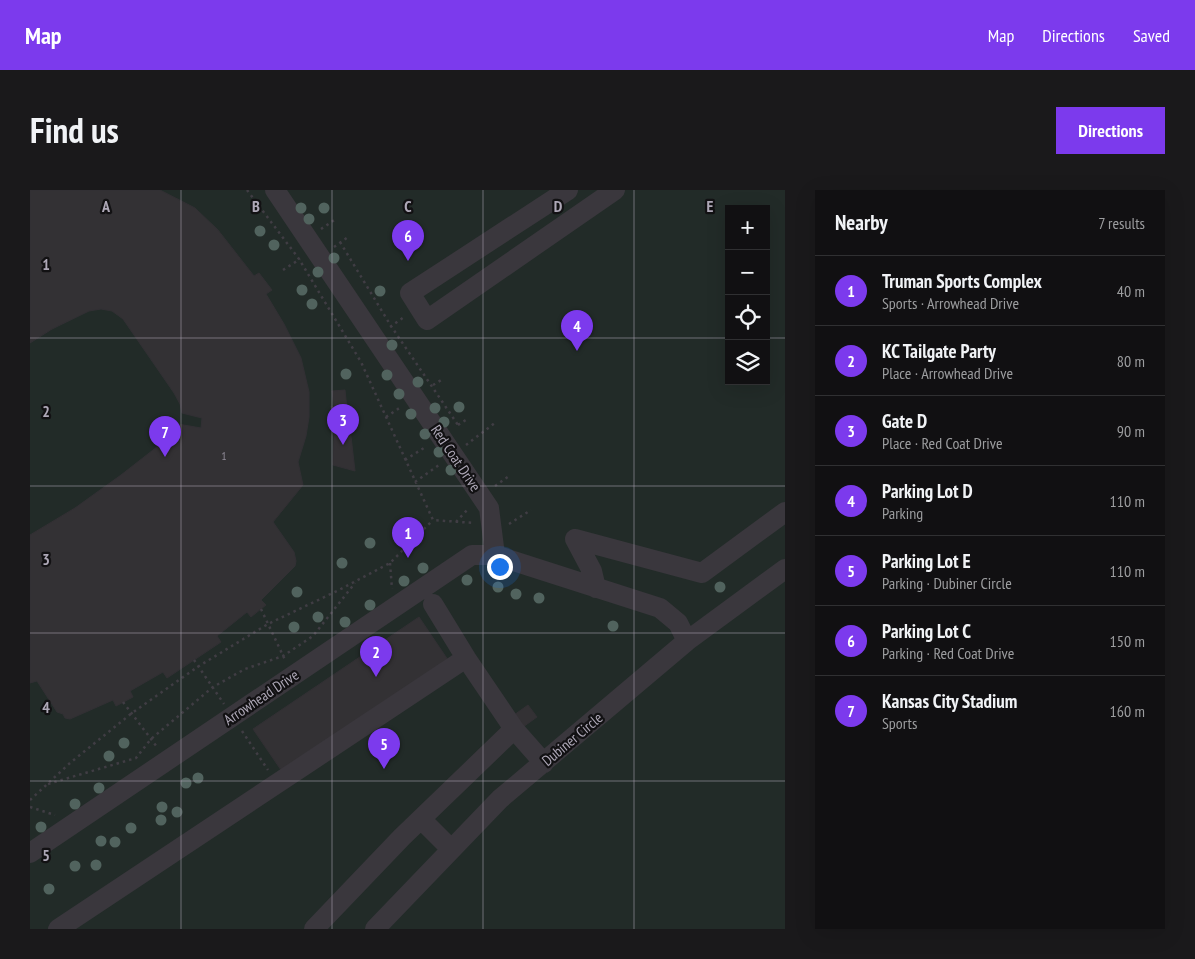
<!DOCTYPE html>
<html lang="en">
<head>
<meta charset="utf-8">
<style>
  body { margin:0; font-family:"PT Sans Narrow",sans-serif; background:#1a191b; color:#f1f3f6 }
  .controls { position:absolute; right:15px; top:15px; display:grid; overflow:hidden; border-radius:0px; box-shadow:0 5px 20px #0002 }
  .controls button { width:45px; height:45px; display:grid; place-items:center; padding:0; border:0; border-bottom:1px solid #303032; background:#111012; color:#f1f3f6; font:25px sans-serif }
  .you { position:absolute; left:469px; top:376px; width:18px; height:18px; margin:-12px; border:4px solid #fff; border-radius:50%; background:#1a73e8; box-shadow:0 0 0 8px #1a73e833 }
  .badge { display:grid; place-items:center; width:32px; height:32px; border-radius:50%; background:#7c3aed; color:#fff; font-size:16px; font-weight:700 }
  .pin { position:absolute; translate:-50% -41px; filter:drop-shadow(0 1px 2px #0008) }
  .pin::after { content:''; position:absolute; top:26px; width:18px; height:15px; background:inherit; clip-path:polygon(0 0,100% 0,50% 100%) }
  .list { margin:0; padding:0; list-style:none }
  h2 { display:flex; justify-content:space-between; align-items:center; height:65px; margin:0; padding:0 20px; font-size:21px }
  h2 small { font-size:16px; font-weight:400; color:#9c9d9f }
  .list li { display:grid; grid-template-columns:32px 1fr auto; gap:15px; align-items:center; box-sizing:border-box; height:70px; padding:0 20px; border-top:1px solid #303032 }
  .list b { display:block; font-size:19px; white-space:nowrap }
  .list p { margin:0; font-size:16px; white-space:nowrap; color:#9c9d9f }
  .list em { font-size:16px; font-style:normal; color:#9c9d9f }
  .icon { flex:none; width:28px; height:28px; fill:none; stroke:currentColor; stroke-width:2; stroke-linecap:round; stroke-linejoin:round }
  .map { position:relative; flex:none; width:755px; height:739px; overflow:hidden; border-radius:0px }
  header { display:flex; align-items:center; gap:30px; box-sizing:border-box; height:70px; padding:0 25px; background:#7c3aed; color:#fff }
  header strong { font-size:24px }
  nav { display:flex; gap:28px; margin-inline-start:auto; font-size:18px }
  .intro { display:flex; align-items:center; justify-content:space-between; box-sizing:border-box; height:120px; padding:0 30px }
  h1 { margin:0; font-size:35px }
  .button { padding:12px 22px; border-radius:0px; background:#7c3aed; color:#fff; font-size:18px; font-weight:700 }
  main { display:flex; gap:30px; padding:0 30px }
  aside { flex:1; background:#111012; border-radius:0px; box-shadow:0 5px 20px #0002 }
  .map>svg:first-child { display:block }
</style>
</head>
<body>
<header>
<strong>Map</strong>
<nav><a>Map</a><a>Directions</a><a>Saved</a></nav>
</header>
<div class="intro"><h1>Find us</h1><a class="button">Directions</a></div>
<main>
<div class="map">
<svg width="755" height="739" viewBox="0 0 755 739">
  <rect width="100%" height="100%" fill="#171618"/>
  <path fill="#222b28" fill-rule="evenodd" d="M0 0H755V739H0ZM699 19H736V191H699Z"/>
  <path fill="#333134" stroke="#323034" d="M0 0H130L165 18 188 40 224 86 229 83 242 100 236 104 254 134 271 168 279 202V227L276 246 268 272 273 295 243 332 264 362 266 371 265 376 231 410 236 415 221 427 217 422 187 446 191 452 137 488 133 482 100 501 103 507 86 516 83 510 40 529 35 528 33 524 27 522 7 491 0 493V345L45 318 91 285 132 253 143 243 148 234 171 238 172 228 152 223 150 214 144 203 93 129 82 121 71 119 59 121 22 139 0 153Z
    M315 200 317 219 304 217 302 201Z
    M301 216 318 221 325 281 303 275 304 247Z
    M389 427 418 470 251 580 223 539Z
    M498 515 507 527 493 537 484 525Z"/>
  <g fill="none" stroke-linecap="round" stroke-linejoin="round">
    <path stroke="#403d44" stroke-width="2.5" stroke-dasharray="2.5 4" stroke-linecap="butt" d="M217 0 269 69 331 172 403 330 444 333
      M291 39 306 29
      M310 52 361 136 428 235
      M304 57 318 47
      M253 80 270 69
      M360 137 374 127
      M403 195 413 189
      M356 227 371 217
      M428 235 439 228
      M436 255 466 232
      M375 270 397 256
      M385 292 409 275
      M465 296 479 286
      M426 332 439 318
      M479 334 501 320
      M360 373 362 399
      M231 419 256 472
      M164 470 194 514
      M93 512 127 557
      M212 541 238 580
      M18 594 106 568 121 549 183 497 215 479 253 466 283 446 325 393
      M0 610 40 573 102 523 169 476 238 434 307 401 360 373 403 330
      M0 617 25 625"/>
    <path stroke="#3a373d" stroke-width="20" d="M245 0 459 318 465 365 630 418 648 433 657 451
      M538 0 380 103 397 130 585 0
      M545 349 672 383 755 322
      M545 349 562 381 566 398
      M403 414 436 468
      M484 539 514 573
      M391 629 421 659
      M0 663 442 365H465
      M28 739 436 468 484 539 372 647 284 739
      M345 739 470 609 657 451 755 379"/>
  </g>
  <g fill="#51635e">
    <circle cx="271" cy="18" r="5.5"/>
    <circle cx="294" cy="18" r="5.5"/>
    <circle cx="279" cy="29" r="5.5"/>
    <circle cx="230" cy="41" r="5.5"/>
    <circle cx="244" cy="55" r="5.5"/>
    <circle cx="304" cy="68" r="5.5"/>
    <circle cx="288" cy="82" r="5.5"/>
    <circle cx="272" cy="100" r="5.5"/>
    <circle cx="350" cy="101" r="5.5"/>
    <circle cx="282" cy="114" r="5.5"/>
    <circle cx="362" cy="155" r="5.5"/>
    <circle cx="316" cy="184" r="5.5"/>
    <circle cx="357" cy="185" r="5.5"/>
    <circle cx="388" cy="192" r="5.5"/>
    <circle cx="369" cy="204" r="5.5"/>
    <circle cx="429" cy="217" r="5.5"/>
    <circle cx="405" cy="218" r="5.5"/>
    <circle cx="381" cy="224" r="5.5"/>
    <circle cx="414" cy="232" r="5.5"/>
    <circle cx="395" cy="244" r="5.5"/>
    <circle cx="409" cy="262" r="5.5"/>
    <circle cx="421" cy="280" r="5.5"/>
    <circle cx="340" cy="353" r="5.5"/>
    <circle cx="312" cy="373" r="5.5"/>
    <circle cx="393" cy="378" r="5.5"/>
    <circle cx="437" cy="390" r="5.5"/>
    <circle cx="374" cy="391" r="5.5"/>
    <circle cx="468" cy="397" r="5.5"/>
    <circle cx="690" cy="397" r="5.5"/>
    <circle cx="267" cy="402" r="5.5"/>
    <circle cx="486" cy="404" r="5.5"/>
    <circle cx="509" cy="408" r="5.5"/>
    <circle cx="340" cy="415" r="5.5"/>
    <circle cx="288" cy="427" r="5.5"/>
    <circle cx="315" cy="432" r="5.5"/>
    <circle cx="583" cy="436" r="5.5"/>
    <circle cx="264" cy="437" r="5.5"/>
    <circle cx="94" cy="553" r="5.5"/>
    <circle cx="79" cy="566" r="5.5"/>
    <circle cx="168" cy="588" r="5.5"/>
    <circle cx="156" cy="593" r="5.5"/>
    <circle cx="69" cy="598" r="5.5"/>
    <circle cx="45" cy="614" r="5.5"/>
    <circle cx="132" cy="617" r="5.5"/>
    <circle cx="147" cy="622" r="5.5"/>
    <circle cx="131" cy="630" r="5.5"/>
    <circle cx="11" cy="637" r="5.5"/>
    <circle cx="101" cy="638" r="5.5"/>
    <circle cx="71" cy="651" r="5.5"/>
    <circle cx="85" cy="652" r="5.5"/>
    <circle cx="66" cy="675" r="5.5"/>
    <circle cx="45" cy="676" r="5.5"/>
    <circle cx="19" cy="699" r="5.5"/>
  </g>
  <path fill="none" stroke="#aea8b7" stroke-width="1" stroke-opacity="0.55" d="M151 0V739M302 0V739M453 0V739M604 0V739M0 148H699M736 148H755M0 296H755M0 443H755M0 591H755"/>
  <g text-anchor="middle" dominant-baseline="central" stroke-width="4.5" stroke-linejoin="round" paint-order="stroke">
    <g font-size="12" fill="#8f8a96">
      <text x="194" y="265">1</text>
    </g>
    <g font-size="15" fill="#aea8b7" stroke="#121113">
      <text transform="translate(426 268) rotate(56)">Red Coat Drive</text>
      <text transform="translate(231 507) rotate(-34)">Arrowhead Drive</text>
      <text transform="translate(542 549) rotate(-40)">Dubiner Circle</text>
    </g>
  </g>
  <g font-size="16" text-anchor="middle" font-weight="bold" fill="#aea8b7" stroke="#121113" stroke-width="4.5" stroke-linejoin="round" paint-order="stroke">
    <text x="76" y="22">A</text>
    <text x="226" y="22">B</text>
    <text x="378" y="22">C</text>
    <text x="528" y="22">D</text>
    <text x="680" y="22">E</text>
    <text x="16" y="80">1</text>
    <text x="16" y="227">2</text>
    <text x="16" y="375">3</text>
    <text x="16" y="523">4</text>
    <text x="16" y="671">5</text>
  </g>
</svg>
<div class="controls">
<button>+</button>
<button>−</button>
<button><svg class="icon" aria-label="locate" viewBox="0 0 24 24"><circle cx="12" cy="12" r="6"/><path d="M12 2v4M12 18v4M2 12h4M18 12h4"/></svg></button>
<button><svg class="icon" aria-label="layers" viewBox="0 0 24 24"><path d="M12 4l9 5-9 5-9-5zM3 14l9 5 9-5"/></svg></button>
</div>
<div class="you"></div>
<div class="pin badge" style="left:378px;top:368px">1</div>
<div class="pin badge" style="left:346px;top:487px">2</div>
<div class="pin badge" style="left:313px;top:255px">3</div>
<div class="pin badge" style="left:547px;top:161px">4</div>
<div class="pin badge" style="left:354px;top:579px">5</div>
<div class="pin badge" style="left:378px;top:71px">6</div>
<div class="pin badge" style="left:135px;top:267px">7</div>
</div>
<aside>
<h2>Nearby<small>7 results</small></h2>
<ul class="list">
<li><span class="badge">1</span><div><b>Truman Sports Complex</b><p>Sports · Arrowhead Drive</p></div><em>40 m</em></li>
<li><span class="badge">2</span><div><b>KC Tailgate Party</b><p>Place · Arrowhead Drive</p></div><em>80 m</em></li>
<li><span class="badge">3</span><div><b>Gate D</b><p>Place · Red Coat Drive</p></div><em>90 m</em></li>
<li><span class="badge">4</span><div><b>Parking Lot D</b><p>Parking</p></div><em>110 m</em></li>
<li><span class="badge">5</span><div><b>Parking Lot E</b><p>Parking · Dubiner Circle</p></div><em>110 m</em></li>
<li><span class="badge">6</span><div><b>Parking Lot C</b><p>Parking · Red Coat Drive</p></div><em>150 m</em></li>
<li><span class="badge">7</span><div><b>Kansas City Stadium</b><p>Sports</p></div><em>160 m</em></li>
</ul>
</aside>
</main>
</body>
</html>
